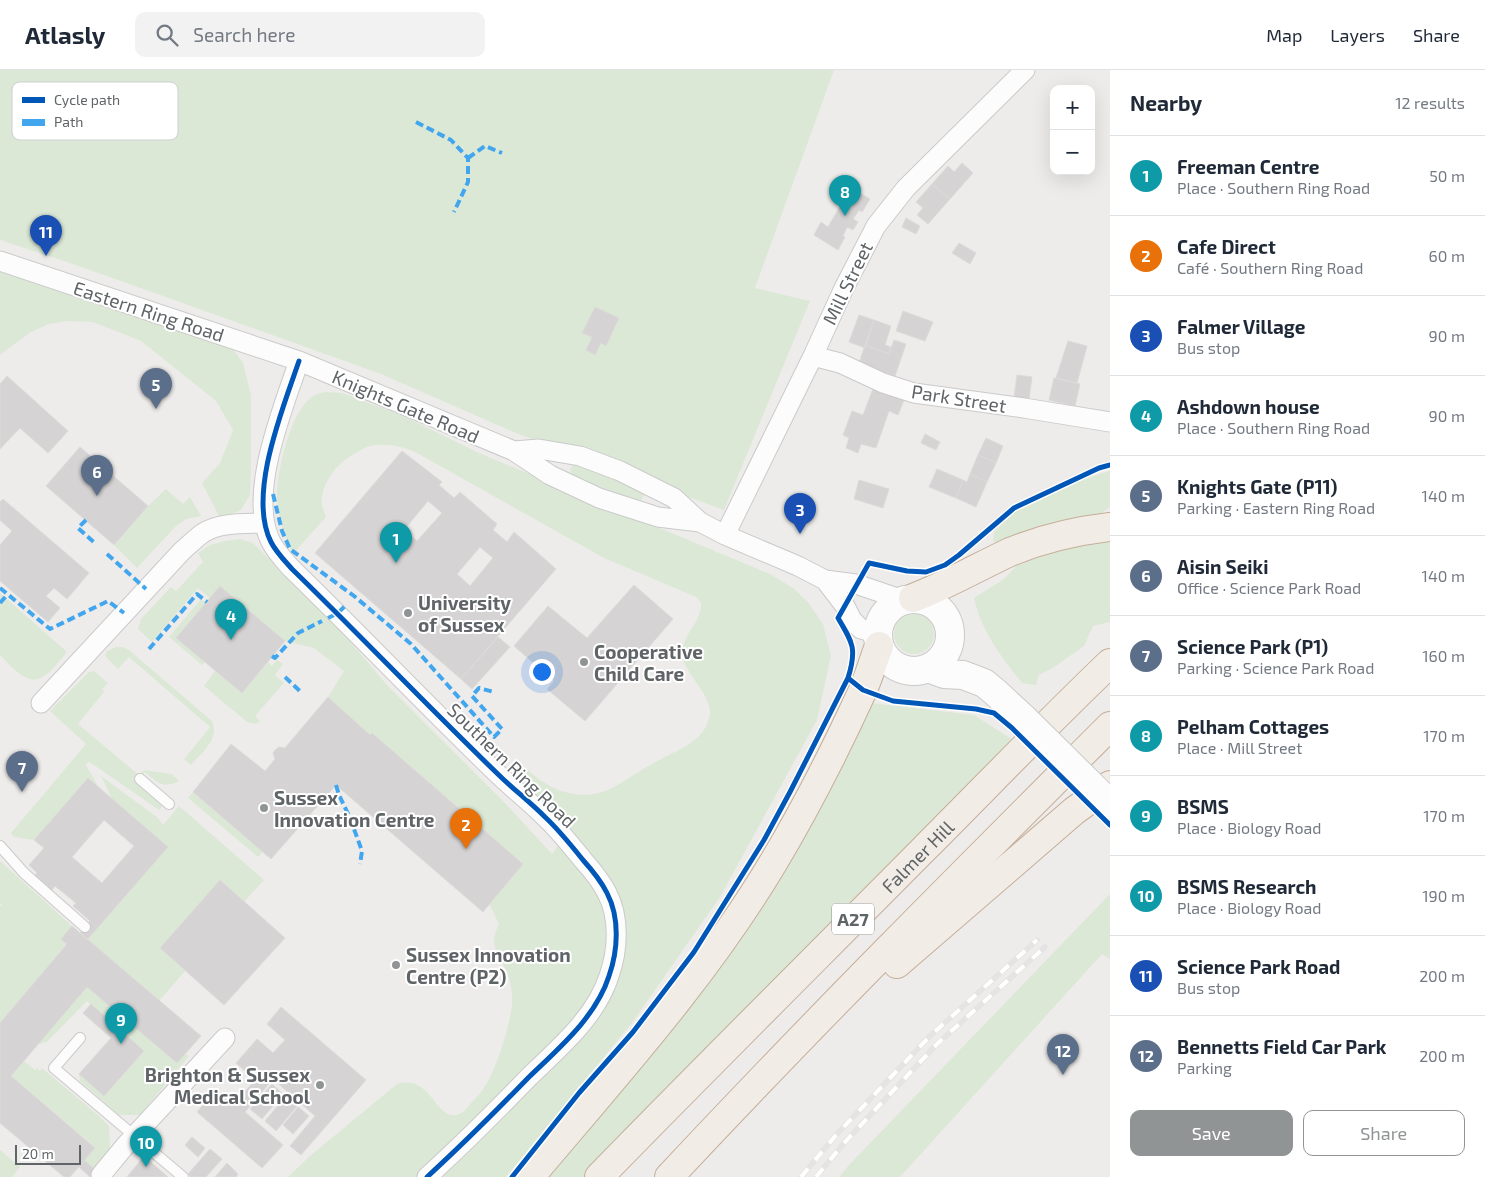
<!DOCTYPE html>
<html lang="en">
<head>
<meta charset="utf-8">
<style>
  body { margin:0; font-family:"Exo 2",sans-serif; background:#f2f2f3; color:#1f2937 }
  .controls { position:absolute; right:15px; top:15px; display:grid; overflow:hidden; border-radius:10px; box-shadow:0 5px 20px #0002 }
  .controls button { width:45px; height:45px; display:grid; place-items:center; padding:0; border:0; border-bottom:1px solid #e0e1e3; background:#fff; color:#1f2937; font:25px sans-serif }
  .scale { position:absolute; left:15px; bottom:12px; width:66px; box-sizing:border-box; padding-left:5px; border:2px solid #5f6467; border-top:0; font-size:14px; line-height:18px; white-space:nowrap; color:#5f6467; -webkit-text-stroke:4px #fff; paint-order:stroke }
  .you { position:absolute; left:541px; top:601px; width:18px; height:18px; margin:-12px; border:4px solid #fff; border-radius:50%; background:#1a73e8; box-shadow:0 0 0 8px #1a73e833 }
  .badge { display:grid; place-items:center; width:32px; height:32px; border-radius:50%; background:#919495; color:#fff; font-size:16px; font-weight:700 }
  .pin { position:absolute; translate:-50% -41px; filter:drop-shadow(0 1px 2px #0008) }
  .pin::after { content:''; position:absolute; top:26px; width:18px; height:15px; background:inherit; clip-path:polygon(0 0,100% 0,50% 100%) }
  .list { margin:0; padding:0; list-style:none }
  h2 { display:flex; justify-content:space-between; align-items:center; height:65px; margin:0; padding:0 20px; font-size:21px }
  h2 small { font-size:16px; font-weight:400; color:#747a83 }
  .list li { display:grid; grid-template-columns:32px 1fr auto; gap:15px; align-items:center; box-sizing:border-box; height:80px; padding:0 20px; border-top:1px solid #e0e1e3 }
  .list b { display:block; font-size:19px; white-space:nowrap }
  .list p { margin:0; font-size:16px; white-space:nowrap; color:#747a83 }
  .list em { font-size:16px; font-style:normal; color:#747a83 }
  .actions { display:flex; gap:10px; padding:15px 20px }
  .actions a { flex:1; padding:11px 0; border:1px solid #919495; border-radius:10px; text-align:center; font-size:18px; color:#919495 }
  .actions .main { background:#919495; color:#fff }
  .icon { flex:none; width:28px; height:28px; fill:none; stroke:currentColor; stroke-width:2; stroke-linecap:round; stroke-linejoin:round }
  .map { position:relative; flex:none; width:1110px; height:1107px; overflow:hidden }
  header { display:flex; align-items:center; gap:30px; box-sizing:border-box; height:70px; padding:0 25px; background:#fff; border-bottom:1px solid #e0e1e3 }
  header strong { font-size:24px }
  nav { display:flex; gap:28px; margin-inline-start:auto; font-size:18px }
  .search { width:350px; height:45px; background:#f2f2f3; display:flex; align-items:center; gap:12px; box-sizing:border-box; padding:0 18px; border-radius:10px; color:#747a83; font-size:19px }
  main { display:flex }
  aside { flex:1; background:#fff }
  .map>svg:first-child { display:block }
</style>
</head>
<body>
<header>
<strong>Atlasly</strong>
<div class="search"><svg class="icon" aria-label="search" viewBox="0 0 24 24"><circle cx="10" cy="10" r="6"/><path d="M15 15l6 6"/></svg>Search here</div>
<nav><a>Map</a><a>Layers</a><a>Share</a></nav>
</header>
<main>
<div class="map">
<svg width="1110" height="1107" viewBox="0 0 1110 1107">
  <rect width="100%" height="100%" fill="#eeecea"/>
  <path fill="#dbe8d6" d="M0 0H834L755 218 810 231 724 440 516 363 381 304 76 195 0 170Z
    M0 201 110 239 231 276 243 293 251 325V400L250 425 241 440 220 448 202 413 220 393 233 360 216 331 141 271 93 252 67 251 49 254 31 262 0 285Z
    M326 322 342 323 401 345 479 383 770 504 793 518 808 532 823 554 831 586 817 650 720 827 634 950 506 1107H288L310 1086 397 1014C431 1004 435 1049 456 1045 463 1044 467 1038 471 1033 477 1027 483 1020 487 1013 497 997 513 947 512 929 512 919 510 909 506 900 501 890 493 880 494 868 495 863 497 858 499 854L489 834 523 794 372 663 370 665 328 627 344 601 314 578 285 571 220 516 210 528 198 518 152 572 138 559 141 549 171 517 176 521 203 492 198 483 210 475 225 471 240 469 253 473 293 512 321 537 386 614 505 733 552 784 559 774 515 709 525 697C548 721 583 734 614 717 620 714 625 710 630 707 641 700 652 694 663 688 678 680 701 671 707 654 708 651 710 646 710 643 710 624 688 606 683 589 678 567 702 554 701 533L696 527 604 488 415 382C401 376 385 373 370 376 365 377 360 381 356 383 337 393 320 413 322 436 323 439 325 443 326 447L300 476 293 485C285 467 277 447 277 426 277 401 291 337 315 325 318 323 323 323 326 322Z
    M579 391 644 421V426L640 431 633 433 575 409 572 404 570 399 574 394Z
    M1110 401V437L1100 444 1053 454 1001 475 993 471 994 462 1015 441 1046 425 1087 408Z
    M166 419 183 434 190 427 201 446 186 449 175 457 137 498 114 475 148 436Z
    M1110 469V552L1093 556 1084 576 1053 598 1039 605 1036 615 1022 613C1001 586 982 563 974 528L1004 509 1016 496 1046 483 1081 473Z
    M0 523 67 582C58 592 43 616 27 608 17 604 8 593 0 585Z
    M201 529 206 533 176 568 205 592 202 595 169 567Z
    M894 564a20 20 0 1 1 40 0a20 20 0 1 1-40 0Z
    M116 577H122L129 580 212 651C220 669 202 682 191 695L184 689 210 657 129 587 118 599 105 586 107 581Z
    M277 590 283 594 275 605 284 613 255 646 260 651C256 655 253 654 247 652L204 616 215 601 242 623 268 592 272 596Z
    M94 601 108 613 102 619 104 622 78 654 139 705 144 700 172 704 179 711C163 719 158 713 145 702L136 712 162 736 159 740 91 693 88 692 86 695 87 697 98 716 88 708 34 770 14 767 11 763 86 674 50 641 89 602Z
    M870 633 974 645 1018 673 811 876 585 1107H547Z
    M101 706 157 747 163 755 179 736 264 810 244 832 220 810 160 878 185 901 159 931 87 870 168 777 112 729Z
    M193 722 263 782 258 787 188 728Z
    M0 791 72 856 61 869 67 874 0 953V836L2 835 0 833Z
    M1110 824V889L1102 884 900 1107H839L849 1095Z
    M87 917 177 993 185 984 189 986 140 1045H119L80 1011 79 1004 104 1026 144 981 87 931 47 972 38 974Z
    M24 991 35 1000 37 998 40 1001 42 998 99 1046 109 1056 110 1080 94 1099 84 1090 95 1077 11 1006Z
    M0 1080 20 1097 12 1107H0Z"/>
  <path fill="#d5d3d3" stroke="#dddbd9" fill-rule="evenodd" d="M962 93 973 103 950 129 932 114 948 96 954 102Z
    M844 114 870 129 862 142 859 140 853 149 858 152 853 160 847 157 843 166 845 167 838 180 814 165 821 152 828 157 843 131 837 127Z
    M932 114 950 129 928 154 917 145 923 138 916 132Z
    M906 148 920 156 916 164 902 157Z
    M959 173 976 183 970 194 952 183Z
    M595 237 619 248 606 276 601 273 595 285 586 280 592 267 582 263Z
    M903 241 933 252 925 271 896 261Z
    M859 245 874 250 865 278 849 272Z
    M874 250 891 256 885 275 891 277 889 284 865 275Z
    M894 270 906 274 895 306 859 293 865 275 889 284Z
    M1068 271 1087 276 1077 313 1056 308Z
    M1017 305 1032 307 1029 329 1014 327Z
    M7 306 68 361 48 383 20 358 0 379V314Z
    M1054 308 1080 314 1075 336 1049 330Z
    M873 319 904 330 898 345 889 341 876 378 861 374 858 383 846 378 849 368 843 365 852 341 863 345Z
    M925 364 940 372 936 380 921 373Z
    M986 368 1003 376 996 393 978 385Z
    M80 377 148 436 114 475 46 416Z
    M402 381 442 412 439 415 454 428 460 422 497 454 493 460 507 472 514 462 556 499 461 609 315 483ZM428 431 442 443 417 471 404 460ZM480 477 493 488 470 516 457 504Z
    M978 385 996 393 987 412 970 404Z
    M937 399 963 410 956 428 929 417Z
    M970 404 987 412 976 437 956 428 963 410 967 412Z
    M859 410 889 419 883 438 854 429Z
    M3 429 89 503 67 529 54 518 46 526 60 538 48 552 0 511V475L12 461 0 450V432Z
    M634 515 673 549 585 651 547 619 554 611 514 576 548 536 587 568Z
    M220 516 285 571 242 623 176 568Z
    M498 567 510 577 472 619 461 609Z
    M328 627 370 665 372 663 523 794 483 842 336 715 271 789 193 722 231 674 265 701 275 689 273 683 275 680 279 677 285 678Z
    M88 708 168 777 87 870 80 863 90 851 73 836 76 833 55 816 52 820 35 805 37 803 29 795 44 778 34 770ZM104 750 134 776 102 813 72 787Z
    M220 810 285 868 224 935 160 878Z
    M72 856 201 966 177 993 87 917 11 1006 95 1078 70 1107H64L0 1053V953L67 874 61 869Z
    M91 934 144 981 104 1026 79 1004 111 968 83 943Z
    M281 937 366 1010 301 1085 290 1076 315 1046 273 1009 245 1042 283 1075 262 1098 197 1042 216 1020 233 1035 255 1010 236 993 257 969 273 983 285 970 267 954Z
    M272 1014 283 1024 262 1049 250 1039Z
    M286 1026 297 1036 276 1061 265 1051Z
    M298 1037 309 1046 293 1064 283 1055Z
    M192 1067 205 1078 198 1087 185 1075Z
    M210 1079 222 1089 206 1107H191L188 1104Z
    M144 1086 168 1107H127Z
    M84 1090 103 1107H90L79 1097Z
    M227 1093 238 1104 236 1107H215Z"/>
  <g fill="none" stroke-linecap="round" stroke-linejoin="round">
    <defs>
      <path id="service" d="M140 709 169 734
        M0 776 24 803 85 857
        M80 968 54 998 183 1107"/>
      <path id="minor" d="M0 191 299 291 514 381 550 405 599 428 658 447 700 452
        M813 286 840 293 883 313 914 323 1024 338 1110 352
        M299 291C283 338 247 425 271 472 276 482 284 490 292 499 363 568 431 640 503 709 517 722 532 734 545 747 559 760 571 775 583 790 592 800 601 811 607 823 620 848 618 880 609 906 596 947 559 978 529 1007 496 1041 462 1075 427 1107
        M514 381 539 379 580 386 620 401 674 428 700 452 725 465 798 496 825 510 845 536 852 550 861 559 878 564
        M725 465 813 286 844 218 876 156 906 118 1025 0
        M825 510 856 514 903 530
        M41 633 182 481C189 475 196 468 203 463 221 452 244 454 265 453
        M101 1105 125 1076 225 968"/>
      <path id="secondary" d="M878 565a36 36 0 1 1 72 0a36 36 0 1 1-72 0Z
        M928 598 944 604 963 605 984 613 995 622 1023 648"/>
      <g id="trunk">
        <path d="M913 528C947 515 978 497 1010 482 1042 469 1076 461 1110 457"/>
        <path d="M897 894 1074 741 1110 715"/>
        <path d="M530 1107C615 1006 705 907 773 793 806 738 835 681 862 622 869 607 873 591 879 576"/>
        <path id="s1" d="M599 1107C706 997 815 889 923 780 985 718 1046 654 1110 593"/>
        <path d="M669 1107C813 953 961 805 1110 656"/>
      </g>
    </defs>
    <use href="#service" stroke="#cbcaca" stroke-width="12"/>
    <use href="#minor" stroke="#cbcaca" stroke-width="21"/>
    <use href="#secondary" stroke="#cacaca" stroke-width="30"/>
    <use href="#trunk" stroke="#c4ae99" stroke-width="30"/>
    <use href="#service" stroke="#fcfcfc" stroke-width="10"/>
    <use href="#minor" stroke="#fcfcfc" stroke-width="19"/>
    <use href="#secondary" stroke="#fcfcfc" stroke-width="28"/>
    <use href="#trunk" stroke="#f2ece6" stroke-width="28"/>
    <defs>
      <path id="rail" d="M801 1107 836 1065 930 966 1037 870
        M816 1107 845 1072 937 974 1045 877"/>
    </defs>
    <use href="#rail" stroke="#e3e4e3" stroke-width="5.5"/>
    <use href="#rail" stroke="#fff" stroke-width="4" stroke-dasharray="11" stroke-linecap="butt"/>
    <defs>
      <path id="secondary-bridge" d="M1023 648 1110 734"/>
    </defs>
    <use href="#secondary-bridge" stroke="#cacaca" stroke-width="30" stroke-linecap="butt"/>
    <use href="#secondary-bridge" stroke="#fcfcfc" stroke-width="28"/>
    <path stroke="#41a6ee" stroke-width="4" stroke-dasharray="8 4" stroke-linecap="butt" d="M416 52 451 70 468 88V112L454 142
      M468 88 485 76 502 83
      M273 424 282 461 290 479 354 526 411 574 494 667 502 659 472 626 479 618 494 622
      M86 450 78 458 96 474
      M107 484 146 519
      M0 518 50 559 108 531 124 543
      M0 533 8 524
      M328 548 338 543 346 535
      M149 579 197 524 207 532
      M272 586 275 588 298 563 322 551
      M285 607 302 623
      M336 715 339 725 350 748 362 781 360 794"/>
    <defs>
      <path id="cycleway" d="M299 291C283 338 247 425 271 472 276 482 284 490 292 499 363 568 431 640 503 709 517 722 532 734 545 747 559 760 571 775 583 790 592 800 601 811 607 823 620 848 618 880 609 906 596 947 559 978 529 1007 496 1041 462 1075 427 1107
        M848 608 863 620 893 631 976 639 994 643 1012 658 1110 755
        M512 1107 579 1023 633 962 694 882 764 770 790 722 848 608C857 579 853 573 838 548L869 493 907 501 926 502 945 495 959 485 1014 438 1099 398 1110 395"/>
    </defs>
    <use href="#cycleway" stroke="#fff" stroke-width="8"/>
    <use href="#cycleway" stroke="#0057b8" stroke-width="5"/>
  </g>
  <g fill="#919495" stroke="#fff" stroke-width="2">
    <circle cx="408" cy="543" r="5"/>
    <circle cx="584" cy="592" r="5"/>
    <circle cx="264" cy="738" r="5"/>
    <circle cx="396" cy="895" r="5"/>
    <circle cx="320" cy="1015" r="5"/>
  </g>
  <g text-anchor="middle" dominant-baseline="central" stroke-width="4" stroke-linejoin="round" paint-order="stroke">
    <rect fill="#fff" stroke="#8f9295" stroke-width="1" x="832" y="833.5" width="42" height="31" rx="4"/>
    <g font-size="18" font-weight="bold" fill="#5f6467">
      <text x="853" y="849">A27</text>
    </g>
    <g font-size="19" fill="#5f6467" stroke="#fff">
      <text transform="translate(847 213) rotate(-64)">Mill Street</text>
      <text transform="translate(149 241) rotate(18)">Eastern Ring Road</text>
      <text transform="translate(959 328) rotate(9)">Park Street</text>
      <text transform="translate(406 336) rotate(23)">Knights Gate Road</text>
      <text transform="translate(512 695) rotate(44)">Southern Ring Road</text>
      <text stroke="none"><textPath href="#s1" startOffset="452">Falmer Hill</textPath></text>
    </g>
    <g font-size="19" font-weight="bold" fill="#5f6467" stroke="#fff" text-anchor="start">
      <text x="418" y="532">University<tspan x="418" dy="22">of Sussex</tspan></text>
      <text x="594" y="581">Cooperative<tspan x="594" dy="22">Child Care</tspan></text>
      <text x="274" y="727">Sussex<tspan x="274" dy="22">Innovation Centre</tspan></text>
      <text x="406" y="884">Sussex Innovation<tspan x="406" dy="22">Centre (P2)</tspan></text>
      <text x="310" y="1004" text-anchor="end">Brighton &amp; Sussex<tspan x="310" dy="22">Medical School</tspan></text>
    </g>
  </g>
  <rect x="12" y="12" width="166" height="58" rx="8" fill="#fff" stroke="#cfd0d1" stroke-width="1"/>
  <rect x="22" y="27" width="23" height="6" fill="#0057b8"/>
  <rect x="22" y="49" width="23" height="7" fill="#41a6ee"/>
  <g font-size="14" fill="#5f6467">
    <text x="54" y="35">Cycle path</text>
    <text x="54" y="57">Path</text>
  </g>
</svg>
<div class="controls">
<button>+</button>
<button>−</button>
</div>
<div class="scale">20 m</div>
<div class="you"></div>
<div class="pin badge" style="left:396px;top:493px;background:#0f9aa8">1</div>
<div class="pin badge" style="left:466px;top:779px;background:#e8710a">2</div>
<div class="pin badge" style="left:800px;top:464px;background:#1a4fb4">3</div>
<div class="pin badge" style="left:231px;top:570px;background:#0f9aa8">4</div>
<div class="pin badge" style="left:156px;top:339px;background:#5c6f8a">5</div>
<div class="pin badge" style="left:97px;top:426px;background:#5c6f8a">6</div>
<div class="pin badge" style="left:22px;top:722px;background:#5c6f8a">7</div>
<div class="pin badge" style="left:845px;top:146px;background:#0f9aa8">8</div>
<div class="pin badge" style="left:121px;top:974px;background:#0f9aa8">9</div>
<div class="pin badge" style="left:146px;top:1097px;background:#0f9aa8">10</div>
<div class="pin badge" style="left:46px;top:186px;background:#1a4fb4">11</div>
<div class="pin badge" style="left:1063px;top:1005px;background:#5c6f8a">12</div>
</div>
<aside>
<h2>Nearby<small>12 results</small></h2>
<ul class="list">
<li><span class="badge" style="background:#0f9aa8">1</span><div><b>Freeman Centre</b><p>Place · Southern Ring Road</p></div><em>50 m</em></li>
<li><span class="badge" style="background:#e8710a">2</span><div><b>Cafe Direct</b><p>Café · Southern Ring Road</p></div><em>60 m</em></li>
<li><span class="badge" style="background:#1a4fb4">3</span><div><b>Falmer Village</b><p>Bus stop</p></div><em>90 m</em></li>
<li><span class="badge" style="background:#0f9aa8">4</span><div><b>Ashdown house</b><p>Place · Southern Ring Road</p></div><em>90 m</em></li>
<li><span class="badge" style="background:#5c6f8a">5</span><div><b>Knights Gate (P11)</b><p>Parking · Eastern Ring Road</p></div><em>140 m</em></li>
<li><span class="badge" style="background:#5c6f8a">6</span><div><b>Aisin Seiki</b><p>Office · Science Park Road</p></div><em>140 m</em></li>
<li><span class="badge" style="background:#5c6f8a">7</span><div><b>Science Park (P1)</b><p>Parking · Science Park Road</p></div><em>160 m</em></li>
<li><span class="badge" style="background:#0f9aa8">8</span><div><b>Pelham Cottages</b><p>Place · Mill Street</p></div><em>170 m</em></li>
<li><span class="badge" style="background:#0f9aa8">9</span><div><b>BSMS</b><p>Place · Biology Road</p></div><em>170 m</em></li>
<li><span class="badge" style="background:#0f9aa8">10</span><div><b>BSMS Research</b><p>Place · Biology Road</p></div><em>190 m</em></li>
<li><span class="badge" style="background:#1a4fb4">11</span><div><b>Science Park Road</b><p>Bus stop</p></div><em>200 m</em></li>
<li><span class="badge" style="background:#5c6f8a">12</span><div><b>Bennetts Field Car Park</b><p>Parking</p></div><em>200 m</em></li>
</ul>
<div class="actions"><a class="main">Save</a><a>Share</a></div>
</aside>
</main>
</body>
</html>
